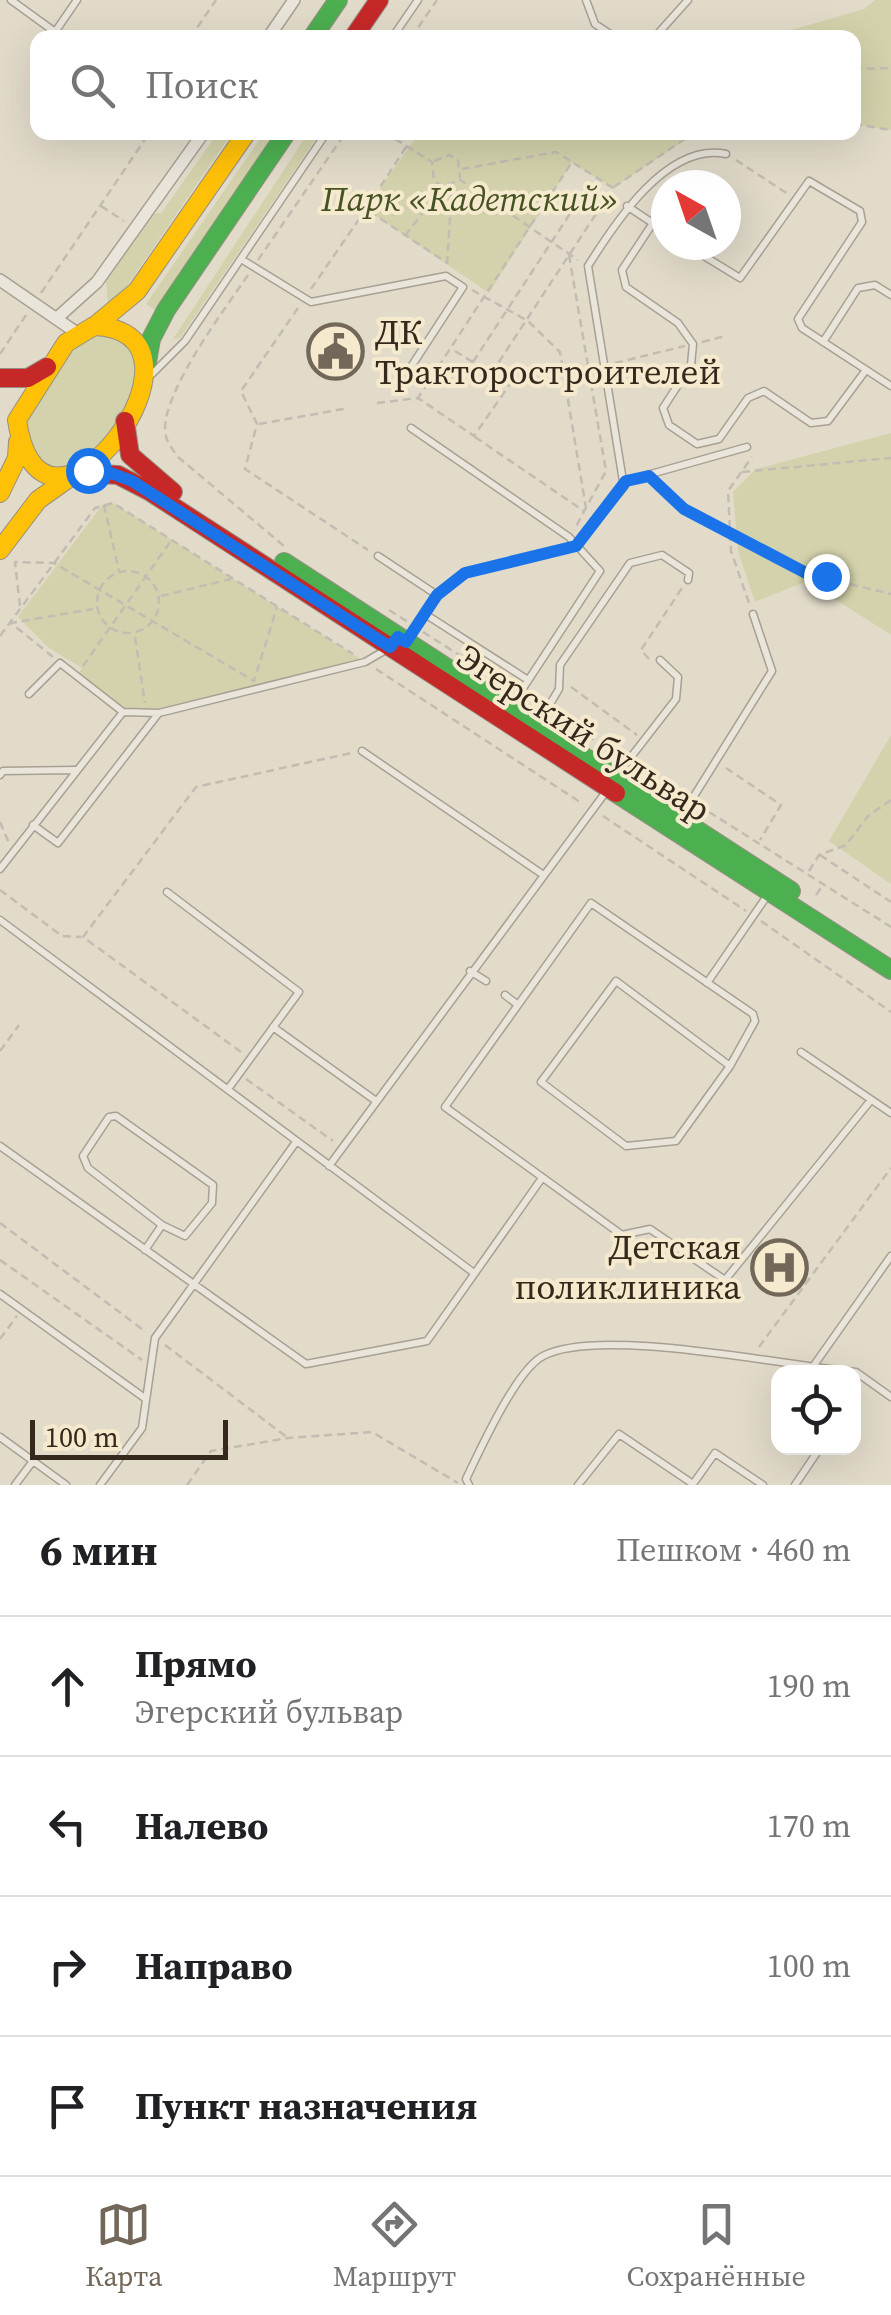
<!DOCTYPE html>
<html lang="ru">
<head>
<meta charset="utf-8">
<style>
  body { margin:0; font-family:"Source Serif 4",serif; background:#f6f6f6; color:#202124 }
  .controls { position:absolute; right:30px; bottom:30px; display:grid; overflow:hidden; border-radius:20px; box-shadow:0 10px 40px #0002 }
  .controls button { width:90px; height:90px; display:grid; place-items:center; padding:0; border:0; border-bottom:2px solid #e0e0e0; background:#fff; color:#202124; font:50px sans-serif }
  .compass { position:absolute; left:651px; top:170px; width:90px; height:90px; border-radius:50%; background:#fff; box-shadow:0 10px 40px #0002; rotate:320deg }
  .scale { position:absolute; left:30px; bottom:25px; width:198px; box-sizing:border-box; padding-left:10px; border:5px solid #35281c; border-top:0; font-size:28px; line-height:35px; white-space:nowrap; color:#35281c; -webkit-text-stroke:8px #f5e9ce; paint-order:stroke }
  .stop { position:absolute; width:30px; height:30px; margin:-22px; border:8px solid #1a73e8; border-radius:50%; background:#fff }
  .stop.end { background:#1a73e8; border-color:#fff; box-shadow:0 2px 10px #0008 }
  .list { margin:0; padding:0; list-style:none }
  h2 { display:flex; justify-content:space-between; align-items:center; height:130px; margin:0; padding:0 40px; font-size:42px }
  h2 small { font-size:32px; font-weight:400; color:#757577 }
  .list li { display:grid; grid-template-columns:65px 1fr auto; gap:30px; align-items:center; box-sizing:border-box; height:140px; padding:0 40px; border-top:2px solid #e0e0e0 }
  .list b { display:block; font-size:38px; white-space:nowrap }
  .list p { margin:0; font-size:32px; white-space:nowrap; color:#757577 }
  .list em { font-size:32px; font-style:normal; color:#757577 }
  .icon { flex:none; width:55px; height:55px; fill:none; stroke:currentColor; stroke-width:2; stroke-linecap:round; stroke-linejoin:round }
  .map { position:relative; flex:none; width:891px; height:1485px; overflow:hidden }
  .search { position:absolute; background:#fff; box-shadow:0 10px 40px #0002; left:30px; right:30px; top:30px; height:110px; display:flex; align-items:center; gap:25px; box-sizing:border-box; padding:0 35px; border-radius:20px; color:#757577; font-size:38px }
  .sheet { height:690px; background:#fff }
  nav { display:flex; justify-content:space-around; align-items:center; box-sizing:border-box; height:140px; border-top:2px solid #e0e0e0; background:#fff; font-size:28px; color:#757577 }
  nav a { display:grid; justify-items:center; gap:5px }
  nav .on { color:#726759 }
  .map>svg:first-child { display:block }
</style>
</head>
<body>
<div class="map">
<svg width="891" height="1485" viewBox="0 0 891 1485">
  <rect width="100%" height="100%" fill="#e2dbca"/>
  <path fill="#d3d2ac" d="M875 0H891V130L854 124V38L767 37 864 9Z
    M218 133H232L125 289 108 303 106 281 154 214 161 213Z
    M264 133H276L155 310 146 304Z
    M308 133H320L180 338 173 339Z
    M442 133V132L695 133 613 188 572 162 489 293 366 209 419 133Z
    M94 334C106 334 112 337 123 343 164 367 108 432 91 459 59 485 21 458 27 419 30 398 75 343 94 334Z
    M891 433V635L807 581 755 602 738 551 733 492 756 469Z
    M113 503 365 662 159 713 123 712 77 676 82 668 49 648 18 617 103 504Z
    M891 735V884L829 841Z"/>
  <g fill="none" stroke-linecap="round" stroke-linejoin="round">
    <defs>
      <path id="lane" d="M11 0 55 32 77 0
        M586 0 595 24 616 38
        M392 38 418 0
        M654 38 688 0
        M627 206 666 232
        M653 223 622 270 626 287 678 323 693 344 691 365 663 408 669 425 697 444 719 439 748 398 764 391 811 423 828 421 866 370
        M686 245 740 278 809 181 860 211 862 222 798 319 802 328 891 386
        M241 259 311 302 446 276 463 287 407 373
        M823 342 858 288 875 285 891 295
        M152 374 185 341 327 132
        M411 428 569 537 600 571 512 705
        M626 481 747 447
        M378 556 437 595
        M425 614 528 680
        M407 641 437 595 465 573 576 545 624 487 588 266C615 223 667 142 726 154
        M123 712 159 713 365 662 389 648
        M537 726 559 689 560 665 630 563 662 555 689 573 688 580
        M362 751 542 874
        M0 775 3 771 75 770
        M617 775 676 699 678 677 660 660
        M681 817 772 671 753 614
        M33 825 58 843 158 714
        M0 869 123 712 60 663 29 694
        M167 892 299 992 228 1089
        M0 920 474 1273
        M470 971 486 981
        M707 983 769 893
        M505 995 518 1005
        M273 1027 376 1101
        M801 1052 891 1113
        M730 1066 616 981 541 1082 626 1146 676 1141 730 1066 755 1021 753 1014 591 903 445 1107 622 1235 650 1229 725 1280 871 1100
        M0 1146 306 1364 427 1341 542 1178
        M329 1166 608 789
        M145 1250 162 1225 88 1168 83 1156 109 1117 116 1116 213 1185 212 1203 185 1236 162 1225
        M0 1294 146 1399
        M812 1368 891 1256
        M0 1437 66 1485
        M15 1485 33 1461
        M100 1485 142 1428 155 1338 296 1142
        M469 1485 466 1479C480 1450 516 1370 543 1356 599 1326 786 1366 856 1372L891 1397
        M578 1485 619 1434 693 1484 715 1453 763 1485
        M795 1485 820 1448"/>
      <path id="street" d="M268 38 294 0
        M0 280 77 333
        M57 318 97 282 204 132"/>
      <path id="fast" d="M312 38 338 0
        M147 362 151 339 166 310 287 132
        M284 562 791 891
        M616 793 891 970"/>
      <path id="slow" d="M96 325 137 291 247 132
        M94 326C233 331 42 587 17 420L66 343Z
        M0 493 17 458 18 442
        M0 550 38 500 69 478"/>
      <path id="jam" d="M353 38 379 0
        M0 378H28L47 367
        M125 421 130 455 173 492
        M83 473 118 475 149 491 616 793"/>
    </defs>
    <use href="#lane" stroke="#a7a093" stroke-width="9"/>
    <use href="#street" stroke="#a7a093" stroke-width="14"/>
    <use href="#fast" stroke="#978f83" stroke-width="20"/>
    <use href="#slow" stroke="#978f83" stroke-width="20"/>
    <use href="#jam" stroke="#978f83" stroke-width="20"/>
    <path stroke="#c3bcb2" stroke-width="2.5" stroke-dasharray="8 5" stroke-linecap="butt" d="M190 38 216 0
      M411 38 437 0
      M854 69 891 68
      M854 124 891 130
      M384 132 432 162 434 181 442 186 458 181
      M406 147 366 209 447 263
      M736 160 788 194
      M434 161 450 155 458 160 460 178
      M462 169 556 152 571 161
      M459 179 578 260
      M614 187 695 132
      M101 206 124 221
      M405 236 442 187
      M569 255 606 471 574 530
      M258 260 346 132
      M447 264 452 187
      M248 275C225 309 165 388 165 429 165 441 172 448 178 457L284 546
      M311 289 366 209
      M472 290 528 321 560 352 586 508
      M41 293 150 132
      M298 308 241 391 257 424 245 469 368 550
      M702 342 725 336
      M455 351 490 373
      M0 354 28 312
      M473 362 594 177
      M615 363 685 346
      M512 384 587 369
      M377 403 418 398 572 162 613 188 491 374 510 384 474 436 418 398
      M259 424 349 408
      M475 437 584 511
      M742 472 891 458
      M657 483 684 509 808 574 891 594
      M104 505 119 571
      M97 602a31 31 0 1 1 62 0a31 31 0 1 1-62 0Z
      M161 596 231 579
      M749 603 731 551 728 491 752 457
      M20 606 15 562 54 563 254 681 277 607
      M389 610 408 622
      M423 632 513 689
      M0 636 95 508 113 503 353 654
      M135 637 145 703
      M53 657 11 623 93 609
      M649 659 641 650 682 588
      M83 666 170 542
      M376 669 583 804
      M571 687 637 735
      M554 715 619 755
      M639 767 683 795
      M726 768 781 805 760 840
      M698 805 891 927
      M603 816 746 911
      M0 822 9 843
      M820 855 891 902
      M809 871 819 855 846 845 868 816 891 800
      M0 890 62 936 81 937
      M816 895 824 884
      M761 921 891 1012
      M0 1051 19 1025
      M241 1052 83 937 196 787 351 753
      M246 1079 333 1141
      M0 1223 146 1332
      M0 1260 142 1360
      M0 1339 17 1316
      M165 1345 288 1438
      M759 1347 891 1168
      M187 1485 211 1451 288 1438 372 1432 458 1483"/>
    <use href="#lane" stroke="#eae5db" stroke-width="6"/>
    <use href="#street" stroke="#eae5db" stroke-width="11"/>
    <use href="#fast" stroke="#4caf50" stroke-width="18"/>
    <use href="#slow" stroke="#ffc107" stroke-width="18"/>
    <use href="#jam" stroke="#c62828" stroke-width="18"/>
  </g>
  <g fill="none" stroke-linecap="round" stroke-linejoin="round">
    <path stroke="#1a73e8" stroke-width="12" d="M88 470 82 473 108 472 132 481 390 647 398 637 406 642 437 595 465 573 576 546 626 481 649 476 684 509 808 574 826 576"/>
  </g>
  <defs>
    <symbol id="civic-ring" viewBox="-11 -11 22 22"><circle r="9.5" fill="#f5e9ce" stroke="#726759" stroke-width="1.5"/><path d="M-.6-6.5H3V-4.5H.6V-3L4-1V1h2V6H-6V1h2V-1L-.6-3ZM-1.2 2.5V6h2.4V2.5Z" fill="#726759"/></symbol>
    <symbol id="hospital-ring" viewBox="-11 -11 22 22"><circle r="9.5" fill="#f5e9ce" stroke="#726759" stroke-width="1.5"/><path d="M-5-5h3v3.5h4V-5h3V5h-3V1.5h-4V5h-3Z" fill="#726759"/></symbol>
  </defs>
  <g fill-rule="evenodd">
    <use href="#civic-ring" x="304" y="320" width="63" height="63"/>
    <use href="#hospital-ring" x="748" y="1236" width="63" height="63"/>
  </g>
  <g text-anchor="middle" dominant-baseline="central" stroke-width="8" stroke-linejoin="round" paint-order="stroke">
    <g font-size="35" font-style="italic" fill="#475223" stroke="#f5e9ce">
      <text x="470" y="199">Парк «Кадетский»</text>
    </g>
    <g font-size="35" fill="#35281c" stroke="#f5e9ce" text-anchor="start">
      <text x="375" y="332">ДК<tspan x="375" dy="40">Тракторостроителей</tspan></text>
      <text x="741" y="1247" text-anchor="end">Детская<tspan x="741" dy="40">поликлиника</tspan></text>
    </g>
    <g font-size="35" fill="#35281c" stroke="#f5e9ce">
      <text transform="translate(584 733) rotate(33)">Эгерский бульвар</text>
    </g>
  </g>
</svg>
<div class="controls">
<button><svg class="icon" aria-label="locate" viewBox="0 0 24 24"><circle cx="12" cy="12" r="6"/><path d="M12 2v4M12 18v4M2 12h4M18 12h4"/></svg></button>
</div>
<svg class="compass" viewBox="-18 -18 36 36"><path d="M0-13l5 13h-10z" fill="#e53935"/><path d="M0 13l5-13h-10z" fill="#757577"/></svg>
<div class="scale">100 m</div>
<div class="stop" style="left:88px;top:470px"></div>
<div class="stop end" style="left:826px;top:576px"></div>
<div class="search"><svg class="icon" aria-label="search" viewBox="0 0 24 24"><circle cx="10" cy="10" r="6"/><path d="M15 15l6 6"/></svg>Поиск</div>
</div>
<section class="sheet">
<h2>6 мин<small>Пешком · 460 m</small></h2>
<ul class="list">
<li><svg class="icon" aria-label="ahead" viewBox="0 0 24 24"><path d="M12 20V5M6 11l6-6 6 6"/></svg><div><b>Прямо</b><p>Эгерский бульвар</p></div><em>190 m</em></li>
<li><svg class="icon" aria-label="left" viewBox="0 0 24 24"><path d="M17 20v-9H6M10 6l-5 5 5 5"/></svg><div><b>Налево</b></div><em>170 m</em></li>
<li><svg class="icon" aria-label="right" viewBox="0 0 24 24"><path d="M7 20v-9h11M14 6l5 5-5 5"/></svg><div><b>Направо</b></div><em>100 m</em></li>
<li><svg class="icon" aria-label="arrive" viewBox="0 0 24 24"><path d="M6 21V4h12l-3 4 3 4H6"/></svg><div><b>Пункт назначения</b></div></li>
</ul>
</section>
<nav>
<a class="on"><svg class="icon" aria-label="map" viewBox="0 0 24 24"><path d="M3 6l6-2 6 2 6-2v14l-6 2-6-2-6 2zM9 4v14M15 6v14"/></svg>Карта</a>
<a><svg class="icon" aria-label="directions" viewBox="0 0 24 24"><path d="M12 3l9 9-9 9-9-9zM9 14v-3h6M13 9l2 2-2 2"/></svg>Маршрут</a>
<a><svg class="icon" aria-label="saved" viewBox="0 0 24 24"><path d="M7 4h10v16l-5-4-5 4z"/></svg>Сохранённые</a>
</nav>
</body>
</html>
